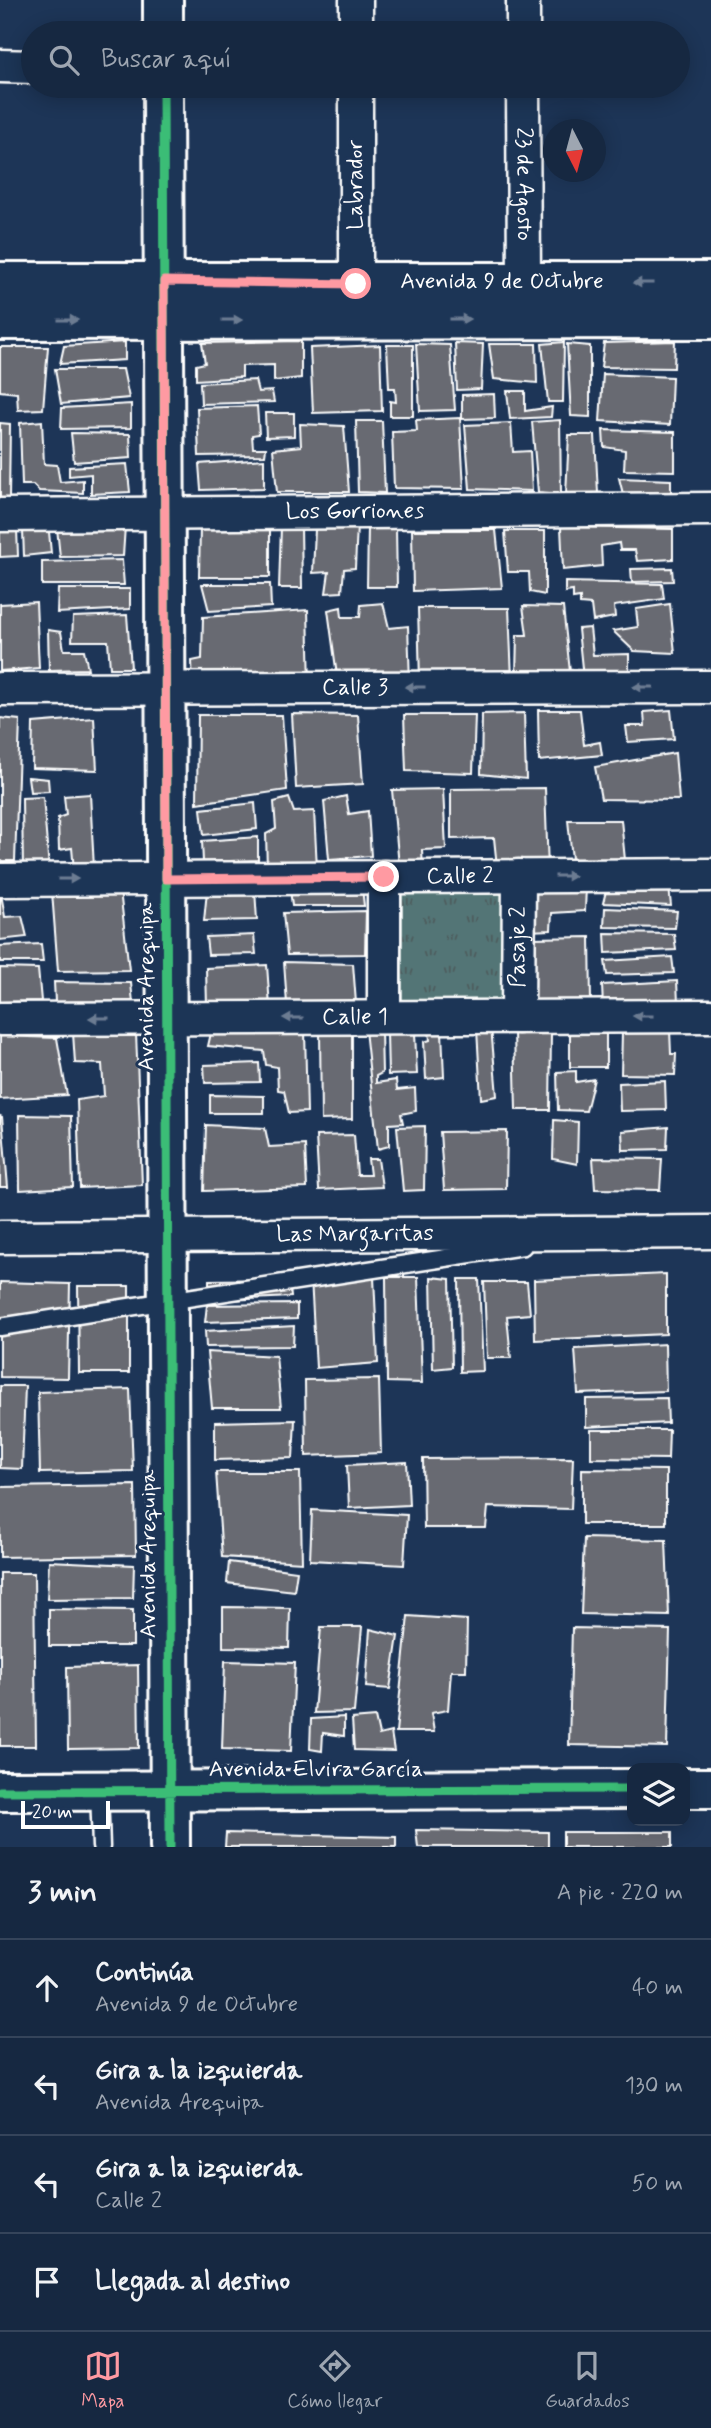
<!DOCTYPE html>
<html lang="es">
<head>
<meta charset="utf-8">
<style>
  body { margin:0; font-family:Mynerve,sans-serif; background:#23344c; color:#f1f3f6 }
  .controls { position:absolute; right:21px; bottom:21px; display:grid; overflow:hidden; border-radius:14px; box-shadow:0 4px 18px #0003 }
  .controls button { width:63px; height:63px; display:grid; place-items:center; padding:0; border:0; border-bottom:2px solid #35445a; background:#162841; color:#f1f3f6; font:35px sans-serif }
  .compass { position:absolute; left:543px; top:119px; width:63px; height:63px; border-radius:50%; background:#162841; box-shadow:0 4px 18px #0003; rotate:174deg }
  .scale { position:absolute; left:21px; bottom:18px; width:89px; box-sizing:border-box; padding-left:7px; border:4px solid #fff; border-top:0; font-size:19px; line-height:24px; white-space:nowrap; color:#fff; -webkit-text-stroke:5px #1d3557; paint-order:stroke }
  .stop { position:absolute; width:21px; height:21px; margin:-16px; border:5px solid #ff9aa2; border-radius:50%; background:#fff }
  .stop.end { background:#ff9aa2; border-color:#fff; box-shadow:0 2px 7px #0008 }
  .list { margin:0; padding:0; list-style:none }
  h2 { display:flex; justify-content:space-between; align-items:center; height:91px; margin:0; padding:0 28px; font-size:30px }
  h2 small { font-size:23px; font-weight:400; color:#9ea6b1 }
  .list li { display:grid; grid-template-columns:46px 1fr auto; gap:21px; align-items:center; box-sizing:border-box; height:98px; padding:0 28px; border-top:2px solid #35445a }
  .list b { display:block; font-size:26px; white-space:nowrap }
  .list p { margin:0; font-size:23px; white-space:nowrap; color:#9ea6b1 }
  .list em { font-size:23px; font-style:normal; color:#9ea6b1 }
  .icon { flex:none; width:38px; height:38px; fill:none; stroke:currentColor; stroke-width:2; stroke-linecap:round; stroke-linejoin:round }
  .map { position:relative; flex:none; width:711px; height:1847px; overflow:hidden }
  .search { position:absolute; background:#162841; box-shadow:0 4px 18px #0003; left:21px; right:21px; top:21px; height:77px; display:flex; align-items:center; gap:18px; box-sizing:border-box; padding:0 24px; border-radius:38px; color:#9ea6b1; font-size:26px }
  .sheet { height:483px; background:#162841 }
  nav { display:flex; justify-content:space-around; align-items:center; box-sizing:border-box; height:98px; border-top:2px solid #35445a; background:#162841; font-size:19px; color:#9ea6b1 }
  nav a { display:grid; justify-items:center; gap:4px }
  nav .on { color:#ff9aa2 }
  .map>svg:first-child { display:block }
</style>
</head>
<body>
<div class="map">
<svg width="711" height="1847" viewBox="0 0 711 1847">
  <defs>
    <pattern id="grass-tufts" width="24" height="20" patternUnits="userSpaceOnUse" patternTransform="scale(1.75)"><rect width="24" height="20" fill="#527576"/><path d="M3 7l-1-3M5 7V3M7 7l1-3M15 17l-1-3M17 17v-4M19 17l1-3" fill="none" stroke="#4e5c5d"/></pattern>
  </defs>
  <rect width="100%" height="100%" fill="#1d3557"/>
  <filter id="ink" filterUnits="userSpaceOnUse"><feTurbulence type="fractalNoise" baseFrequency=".0143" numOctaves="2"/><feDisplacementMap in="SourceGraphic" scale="14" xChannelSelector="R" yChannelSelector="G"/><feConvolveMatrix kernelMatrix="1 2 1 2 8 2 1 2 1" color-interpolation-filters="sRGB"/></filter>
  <g filter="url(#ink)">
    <path fill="url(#grass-tufts)" stroke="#a8baba" stroke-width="2" d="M510 893 507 1005 402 1003V894Z"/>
    <path fill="#686b72" stroke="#fff" stroke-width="2" d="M301 341V378L274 381V365L242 366V377L196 380V365L205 363 202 343Z
      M675 341 674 368 601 367 604 343Z
      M125 342V360L60 364 64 346Z
      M564 342 563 402H548L542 344Z
      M455 343 483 344 481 389 457 390Z
      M416 344 450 345 455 410 420 411Z
      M489 344H536L537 383 494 379Z
      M567 344 590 346V417L571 416Z
      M380 345 382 411 313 413 310 348Z
      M387 345H413V416H390V401L396 402 395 388H389Z
      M0 347H48L43 409 18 410 17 393 0 391Z
      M55 369H123L129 398 61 404Z
      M603 374 672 377 670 425 600 421Z
      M255 380 258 392 272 391 274 402 201 404 200 383Z
      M507 391H525V411L552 407 551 417 510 419Z
      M494 394 495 418 462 419V395Z
      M131 404V428L61 429 62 408Z
      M257 406 259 434 252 435 253 448H266L265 455 199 456 197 408Z
      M265 413H294V436L266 437Z
      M460 418 464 489 394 488 392 432 417 431 416 420Z
      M560 420 561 494 538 492 532 422Z
      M42 421 44 464 57 465 60 482 83 480V493L39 491 33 485H22L20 423Z
      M356 421H382L385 493 358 492Z
      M0 423 10 424 9 499H0Z
      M511 423 513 452 530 451 532 491 470 489 465 425Z
      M300 424 344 426 349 492H277L273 449 301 446Z
      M603 430 675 432V471L624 470 625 450 604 447Z
      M71 433 130 434 131 458 74 462Z
      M569 435H595L598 493 566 494Z
      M264 459V488L201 490 199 464Z
      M127 464 130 492 91 494V474L69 476V467Z
      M619 478 671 480V498L623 494Z
      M357 525 355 568 344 569 342 592 326 593 329 572 313 573 315 529Z
      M125 526 123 556 60 557 57 528Z
      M270 526V577H199L200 527Z
      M281 526H301L302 588H279Z
      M368 526 396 527 397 587H367Z
      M561 527 673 529V559L637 561 635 550H620L619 543 601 546 602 566 563 570Z
      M0 529H17L18 556 0 557Z
      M412 530H496L502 588 413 591Z
      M23 531 49 532 51 553 24 556Z
      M505 531H545V595L530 592 529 572H508Z
      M122 560 124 585H42V562Z
      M672 568 673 581 632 582 631 569Z
      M565 582 662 584 664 599 614 606 615 617 593 621 591 605 580 604V598L573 599V591L565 592Z
      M202 584H270L271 607 209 611Z
      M58 589H130V609L57 613Z
      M36 602 39 668 0 671V604Z
      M383 603 389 628 408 626 410 682 338 683 328 610 341 607 342 617H360L361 605Z
      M670 604 675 653 634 651 613 631 638 627 636 609Z
      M523 606 563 607 571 681 516 676 517 635H527Z
      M418 608H509L512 679 420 681Z
      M308 610 310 684 193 685 192 661 202 659 203 617Z
      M127 615 131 668H110L108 641H72L73 617Z
      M590 628 593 655 629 654V677L583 678 578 629Z
      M48 630 61 632 64 650H84L88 669 49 670Z
      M538 710H580L584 745 600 742 602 755 539 761Z
      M671 710 674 739 628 742 626 726H645L644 712Z
      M524 713 526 779 481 774 482 714Z
      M292 714 358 715 363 784 296 788Z
      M198 715H282L287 790 197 803Z
      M404 715H475L473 773 406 771Z
      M0 718 20 720 15 861H0Z
      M94 718 97 770 32 768 33 723Z
      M675 753 679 800 601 799 595 767Z
      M28 777 48 779 49 791 30 792Z
      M545 788 548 869 497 867 494 838 451 839V789Z
      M443 789 446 849 422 850 423 869 399 866 392 790Z
      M90 794 94 868 74 870 72 848 59 850 58 818 66 815 64 796Z
      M346 796 349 814 368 811 371 856 329 859 324 801Z
      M43 797 49 869 23 871 22 798Z
      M289 798 294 812 314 811 317 868H267L266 834 276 829 274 802Z
      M255 803 257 829 204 835 201 809Z
      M568 820H621L625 860 572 859Z
      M258 837V860L203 862 202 841Z
      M586 886 585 911 552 913 551 930 528 931V887Z
      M607 887H669L671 906 603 903Z
      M0 888 5 917 22 916 27 937 0 940Z
      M362 888 364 906H292L290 889Z
      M120 890 129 970 58 971 52 892Z
      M255 890 257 920 204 921 207 891Z
      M605 908 677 911 675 928 604 927Z
      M366 911 365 954 287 955 283 913Z
      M605 933 674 934 676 950 606 953Z
      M254 935 256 954 208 955 206 937Z
      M590 937 591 1002 530 1005 531 938Z
      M41 944 43 962H0V946Z
      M672 957 674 973 607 975 605 961Z
      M284 962 353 964 356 1003 287 1004Z
      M267 965 270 1007 207 1006 206 968Z
      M0 968 38 969 41 1001 0 1002Z
      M677 981 678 1003 603 1007 602 985Z
      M54 982 131 983 133 1003 55 1002Z
      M491 1027 497 1096 481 1099 477 1029Z
      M570 1029H606V1067H570Z
      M365 1030 381 1031 382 1073 376 1076V1083L396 1080 397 1090 415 1088 416 1111 401 1114 403 1123 389 1124V1146L378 1149Z
      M670 1030 671 1054H676L675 1075 621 1074 622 1032Z
      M305 1031 307 1112 289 1113 284 1091 278 1090 277 1067 266 1065 264 1051 208 1046 211 1033Z
      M442 1031 444 1077 426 1079 424 1042 430 1040 429 1032Z
      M320 1032H352V1119L321 1120Z
      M514 1032H551L550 1110H516Z
      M73 1033H136L142 1185 80 1188 77 1100 104 1096 102 1064 75 1063Z
      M387 1033H415L417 1074 388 1075Z
      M0 1036 57 1038 67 1095 0 1099Z
      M259 1063 260 1082 205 1083 204 1065Z
      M576 1071V1082L594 1079 586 1111 558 1110 557 1072Z
      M665 1081 666 1110 620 1111 619 1083Z
      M210 1095 264 1096V1113H210Z
      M19 1115 71 1116 73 1187 20 1190Z
      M0 1116 2 1117 8 1187H0Z
      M554 1120 578 1122 577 1164 553 1159Z
      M206 1125 265 1128 269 1147 305 1145 307 1188 204 1191Z
      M425 1126 424 1190 403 1191 397 1127Z
      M668 1127 667 1149 623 1150 622 1131Z
      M507 1131 506 1189 444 1190 440 1132Z
      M354 1135 357 1175H370L368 1159H378L382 1187 319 1190 316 1136Z
      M593 1158 662 1159 660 1190 595 1189Z
      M666 1274V1334L535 1340 534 1280Z
      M374 1277 378 1363 316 1368 311 1278Z
      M386 1277H418L422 1383 387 1382Z
      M431 1277 450 1279 452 1367 433 1369Z
      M289 1279 291 1297 209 1301V1280Z
      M459 1279H479L483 1371 460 1372Z
      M0 1282 70 1284 68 1378 0 1377Z
      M484 1282H527L530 1314 507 1316 511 1358H487Z
      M78 1286H129V1373H79Z
      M297 1304V1319L205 1322 207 1305Z
      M294 1326 293 1346 206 1347 205 1331Z
      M665 1344 666 1391 578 1394 575 1349Z
      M207 1352 276 1356 281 1408H212Z
      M379 1379 381 1453 306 1456 305 1380Z
      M0 1386H25L22 1469 0 1468Z
      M130 1389 133 1471 40 1473 38 1392Z
      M667 1398 668 1423 586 1427V1399Z
      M295 1420 293 1458 215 1460V1422Z
      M591 1430H669L668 1459 591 1458Z
      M573 1458 571 1509 488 1507 486 1528H424L423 1459Z
      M407 1462 409 1505 349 1508 347 1465Z
      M582 1469 666 1470V1524H582Z
      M216 1472H300L302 1562 222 1557Z
      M135 1485 136 1555 0 1557V1487Z
      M312 1510 407 1515 404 1565 310 1560Z
      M584 1538 666 1540 669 1616 581 1614Z
      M49 1561 134 1565 133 1598 47 1599Z
      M229 1562 297 1571 294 1591 227 1583Z
      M0 1573H34L36 1746H0Z
      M223 1607 290 1608 289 1648 223 1647Z
      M49 1609 133 1610V1646H49Z
      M408 1616 467 1620 466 1671H451L448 1710 431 1713 434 1732H396Z
      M321 1627H362L354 1712 314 1713Z
      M572 1628 670 1630 667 1747 569 1745Z
      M370 1629 398 1636 390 1689 366 1687Z
      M225 1661 295 1663 291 1751 222 1749Z
      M138 1665 139 1748 68 1749 67 1667Z
      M344 1717V1736L323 1733 322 1751 310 1749 311 1719Z
      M375 1717 379 1735 391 1732 394 1751 354 1750 352 1719Z
      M416 1830 548 1832V1847H418Z
      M563 1832H672V1847H563Z
      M226 1833 396 1837V1847H225Z"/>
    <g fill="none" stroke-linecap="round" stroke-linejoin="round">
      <defs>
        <path id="service" d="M0 1327 523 1246
          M99 1790 101 1847"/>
        <g id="minor">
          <path d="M523 0V33"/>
          <path d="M356 33V0"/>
          <path d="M0 66 33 67"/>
          <path id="s1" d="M523 86 524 283"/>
          <path d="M356 284V86"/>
          <path id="s2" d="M0 515 711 509"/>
          <path id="s3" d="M0 689 711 687"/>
          <path id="s4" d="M0 880 711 875"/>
          <path d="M384 1017V877"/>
          <path id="s5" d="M518 1017 519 876"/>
          <path id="s6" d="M0 1019 711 1016"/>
          <path id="s7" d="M0 1237 711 1232"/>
        </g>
        <g id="tertiary">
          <path d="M163 0V33"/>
          <path d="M163 86 170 1847"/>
          <path id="s8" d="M0 282H711"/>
          <path d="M0 320 711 319"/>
        </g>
        <path id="secondary" d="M685 1788H711
          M0 1791 632 1789"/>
      </defs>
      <use href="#service" stroke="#fff" stroke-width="21"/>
      <use href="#minor" stroke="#fff" stroke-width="37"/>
      <use href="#tertiary" stroke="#fff" stroke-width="44"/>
      <use href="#secondary" stroke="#fff" stroke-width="44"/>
      <use href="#service" stroke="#1d3557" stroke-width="16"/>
      <use href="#minor" stroke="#1d3557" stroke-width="32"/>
      <use href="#tertiary" stroke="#1d3557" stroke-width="38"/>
      <use href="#secondary" stroke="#1d3557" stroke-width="38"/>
      <defs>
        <path id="cycleway" d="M163 86 170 1847
          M0 1791 632 1789"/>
      </defs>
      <use href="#cycleway" stroke="#1d3557" stroke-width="13"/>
      <use href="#cycleway" stroke="#3abd76" stroke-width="9"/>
    </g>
    <defs><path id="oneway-solid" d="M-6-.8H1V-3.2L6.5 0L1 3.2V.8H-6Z" transform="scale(1.75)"/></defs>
    <g fill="#6c7c92">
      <use href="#oneway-solid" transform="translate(643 283) rotate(180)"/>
      <use href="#oneway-solid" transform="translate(460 319)"/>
      <use href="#oneway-solid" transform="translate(68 320)"/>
      <use href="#oneway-solid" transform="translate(232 320)"/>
      <use href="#oneway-solid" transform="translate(415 687) rotate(180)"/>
      <use href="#oneway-solid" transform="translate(643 687) rotate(180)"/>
      <use href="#oneway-solid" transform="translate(565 876)"/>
      <use href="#oneway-solid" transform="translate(68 879)"/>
      <use href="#oneway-solid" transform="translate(643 1016) rotate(180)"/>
      <use href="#oneway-solid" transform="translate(99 1018) rotate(180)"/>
      <use href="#oneway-solid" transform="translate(293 1018) rotate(180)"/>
    </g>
  </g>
  <g fill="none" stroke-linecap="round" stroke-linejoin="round" filter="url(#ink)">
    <path stroke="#ff9aa2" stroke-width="9" d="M356 284 164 281 166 879 384 877"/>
  </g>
  <g text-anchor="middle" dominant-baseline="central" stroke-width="6" stroke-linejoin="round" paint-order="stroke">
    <g font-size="23" fill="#fff" stroke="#1d3557">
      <text stroke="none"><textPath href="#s1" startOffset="98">23 de Agosto</textPath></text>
      <text transform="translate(356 185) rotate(-90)">Labrador</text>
      <text stroke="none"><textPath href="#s8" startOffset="502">Avenida 9 de Octubre</textPath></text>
      <text stroke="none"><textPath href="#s2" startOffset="355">Los Gorriones</textPath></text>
      <text stroke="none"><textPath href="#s3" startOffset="355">Calle 3</textPath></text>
      <text stroke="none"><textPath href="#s4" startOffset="460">Calle 2</textPath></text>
      <text stroke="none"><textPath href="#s5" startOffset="70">Pasaje 2</textPath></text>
      <text transform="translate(147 987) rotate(-90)">Avenida Arequipa</text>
      <text stroke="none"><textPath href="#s6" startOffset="355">Calle 1</textPath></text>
      <text stroke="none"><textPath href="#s7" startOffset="355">Las Margaritas</textPath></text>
      <text transform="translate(149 1554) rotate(-90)">Avenida Arequipa</text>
      <text x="316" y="1770">Avenida Elvira García</text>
    </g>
  </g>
</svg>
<div class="controls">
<button><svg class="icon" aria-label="layers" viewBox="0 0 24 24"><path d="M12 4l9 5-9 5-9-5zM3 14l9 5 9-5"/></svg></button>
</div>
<svg class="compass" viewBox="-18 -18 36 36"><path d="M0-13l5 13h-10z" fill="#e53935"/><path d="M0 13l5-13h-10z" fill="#9ea6b1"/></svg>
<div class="scale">20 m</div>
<div class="stop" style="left:356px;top:284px"></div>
<div class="stop end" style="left:384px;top:877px"></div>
<div class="search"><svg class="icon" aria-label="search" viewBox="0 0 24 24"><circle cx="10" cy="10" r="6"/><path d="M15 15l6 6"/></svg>Buscar aquí</div>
</div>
<section class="sheet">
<h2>3 min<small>A pie · 220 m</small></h2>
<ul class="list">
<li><svg class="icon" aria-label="ahead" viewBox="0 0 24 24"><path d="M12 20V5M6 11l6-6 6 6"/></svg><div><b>Continúa</b><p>Avenida 9 de Octubre</p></div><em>40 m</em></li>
<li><svg class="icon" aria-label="left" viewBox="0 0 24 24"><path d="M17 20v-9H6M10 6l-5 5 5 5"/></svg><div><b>Gira a la izquierda</b><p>Avenida Arequipa</p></div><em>130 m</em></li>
<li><svg class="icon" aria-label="left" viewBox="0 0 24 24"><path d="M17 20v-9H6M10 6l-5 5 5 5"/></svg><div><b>Gira a la izquierda</b><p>Calle 2</p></div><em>50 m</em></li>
<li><svg class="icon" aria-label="arrive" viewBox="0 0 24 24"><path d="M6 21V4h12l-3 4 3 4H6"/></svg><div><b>Llegada al destino</b></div></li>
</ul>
</section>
<nav>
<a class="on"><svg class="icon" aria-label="map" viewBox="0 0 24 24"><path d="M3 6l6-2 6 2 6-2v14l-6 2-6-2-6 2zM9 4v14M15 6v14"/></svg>Mapa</a>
<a><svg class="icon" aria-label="directions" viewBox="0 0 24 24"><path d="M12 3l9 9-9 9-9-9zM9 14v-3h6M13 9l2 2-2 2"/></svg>Cómo llegar</a>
<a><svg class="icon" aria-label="saved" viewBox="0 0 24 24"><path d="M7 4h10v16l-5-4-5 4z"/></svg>Guardados</a>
</nav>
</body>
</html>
